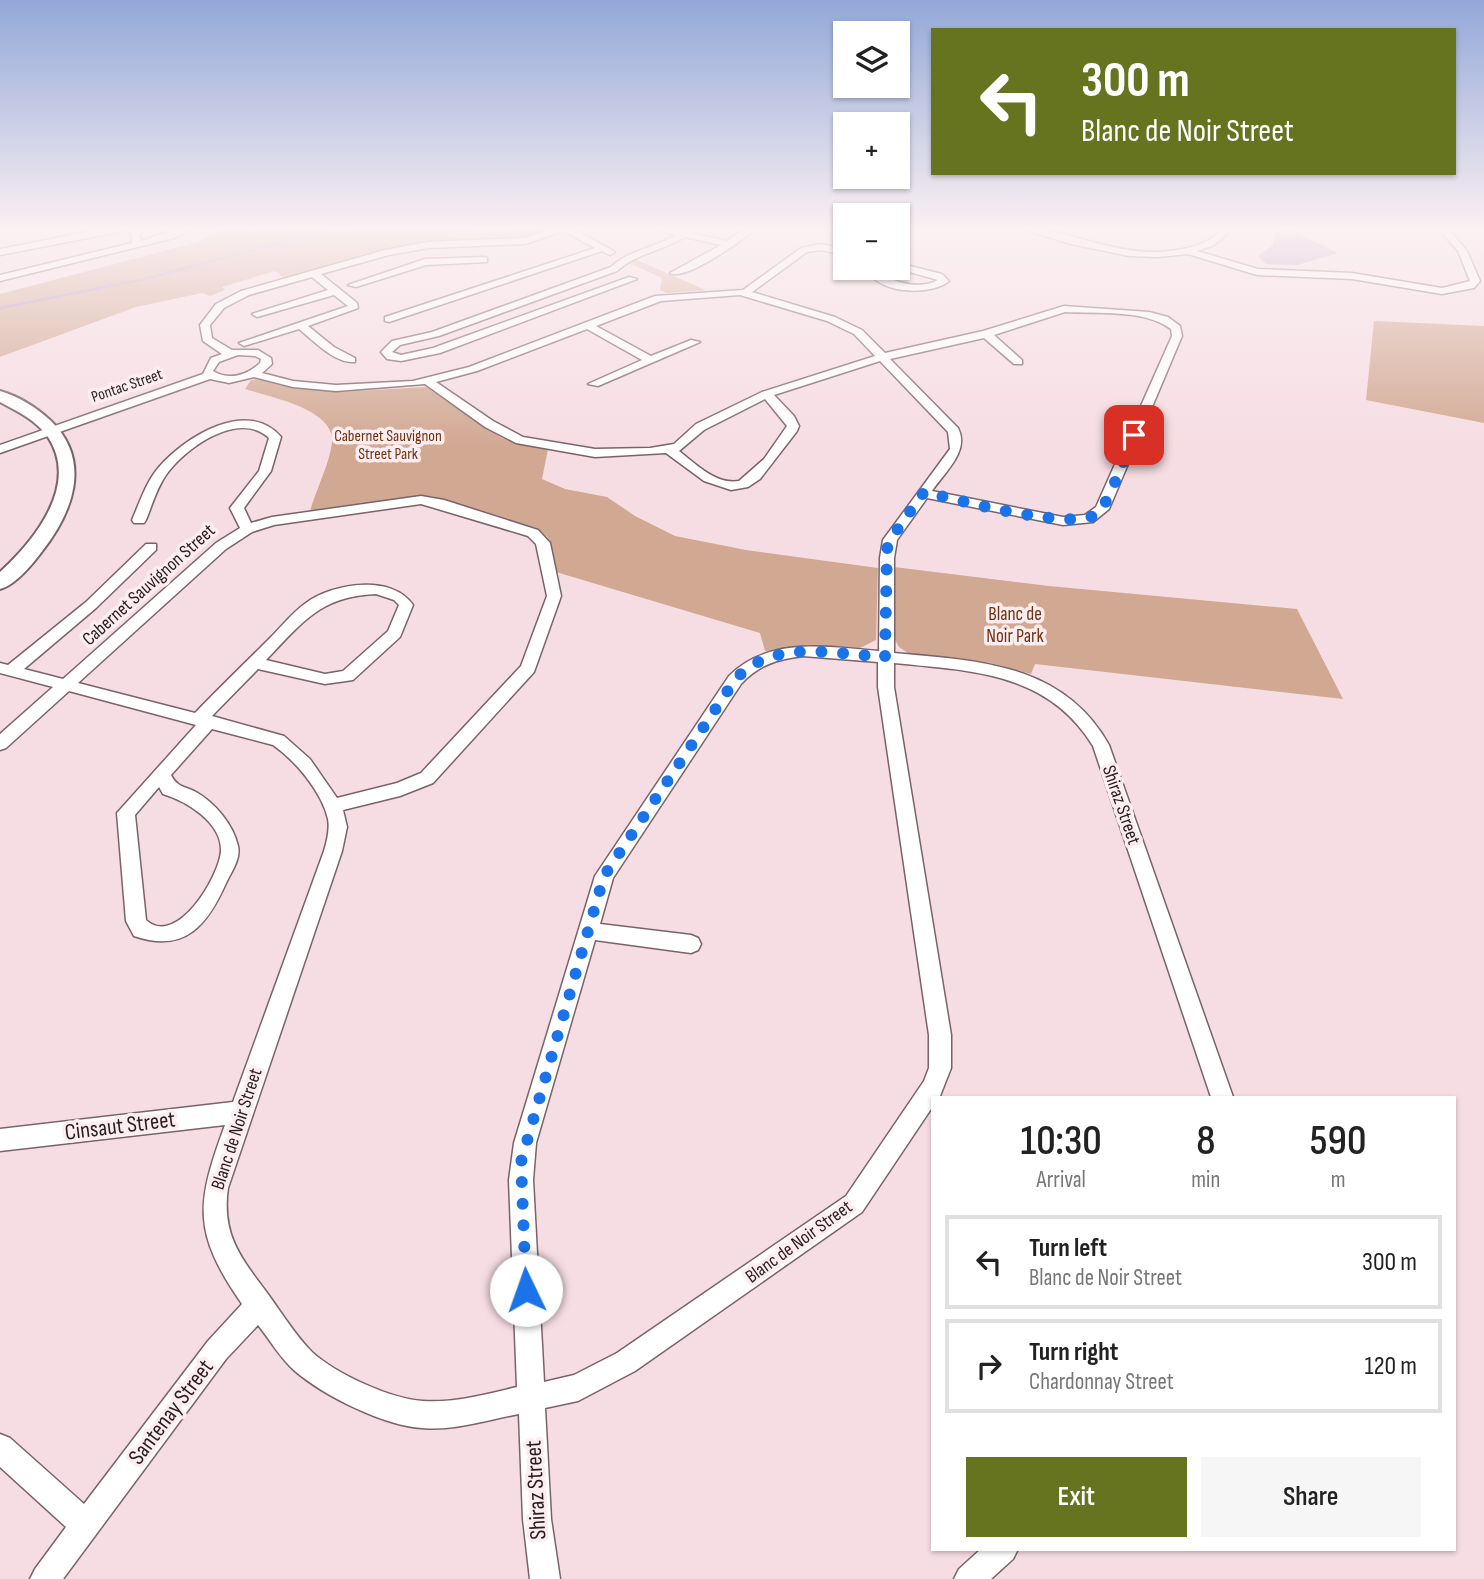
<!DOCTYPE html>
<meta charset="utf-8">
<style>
:root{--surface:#fff;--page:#f6f6f6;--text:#222;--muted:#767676;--line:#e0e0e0;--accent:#667420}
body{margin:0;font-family:"Sofia Sans Condensed",sans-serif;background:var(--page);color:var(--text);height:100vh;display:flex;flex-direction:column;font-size:26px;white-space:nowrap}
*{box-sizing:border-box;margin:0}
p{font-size:23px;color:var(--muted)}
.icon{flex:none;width:38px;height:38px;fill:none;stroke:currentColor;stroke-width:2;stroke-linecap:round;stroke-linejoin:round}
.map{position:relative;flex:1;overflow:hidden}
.side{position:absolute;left:931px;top:1096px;width:525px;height:455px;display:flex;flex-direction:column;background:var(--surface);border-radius:0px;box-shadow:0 2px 5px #0004}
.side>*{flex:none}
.banner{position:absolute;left:931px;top:28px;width:525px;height:147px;border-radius:0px;box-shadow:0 2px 5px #0004;background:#667420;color:#fff;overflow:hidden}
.fabs{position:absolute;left:833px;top:21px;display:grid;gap:14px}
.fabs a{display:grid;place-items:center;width:77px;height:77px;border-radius:0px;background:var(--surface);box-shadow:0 2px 5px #0004;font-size:35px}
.pin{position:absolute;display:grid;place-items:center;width:60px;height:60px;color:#fff;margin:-30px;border-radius:14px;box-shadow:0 4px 10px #0006}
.me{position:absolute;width:77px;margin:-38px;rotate:357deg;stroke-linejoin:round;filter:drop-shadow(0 0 5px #0008)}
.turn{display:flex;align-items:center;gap:24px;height:147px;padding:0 35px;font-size:32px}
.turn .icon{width:91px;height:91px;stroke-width:2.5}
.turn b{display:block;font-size:49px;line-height:60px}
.eta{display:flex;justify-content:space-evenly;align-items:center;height:119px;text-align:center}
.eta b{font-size:42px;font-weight:600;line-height:49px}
.action{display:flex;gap:14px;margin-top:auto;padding:14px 35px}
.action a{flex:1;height:80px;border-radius:0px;background:var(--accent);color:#fff;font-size:28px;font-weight:600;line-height:80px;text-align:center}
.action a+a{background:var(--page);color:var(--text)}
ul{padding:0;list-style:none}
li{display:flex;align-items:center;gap:21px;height:94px;margin:0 14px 10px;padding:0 21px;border:4px solid var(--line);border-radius:0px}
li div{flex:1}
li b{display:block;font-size:26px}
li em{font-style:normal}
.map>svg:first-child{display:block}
.green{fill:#d1a892}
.water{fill:#b296bf}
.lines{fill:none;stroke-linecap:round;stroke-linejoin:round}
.stream{stroke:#b296bf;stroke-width:2.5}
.canal{fill:#b296bf;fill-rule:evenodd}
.street-casing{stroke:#796369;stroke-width:3}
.secondary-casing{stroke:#796369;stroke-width:4}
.street{fill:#fff;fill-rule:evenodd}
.secondary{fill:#fff;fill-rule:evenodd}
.route{stroke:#1a73e8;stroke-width:12;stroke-dasharray:0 21.6}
.labels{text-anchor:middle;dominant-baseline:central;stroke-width:7;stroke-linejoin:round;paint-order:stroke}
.far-street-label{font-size:16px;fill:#271e20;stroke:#fdedf0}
.far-park-label{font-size:16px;fill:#6d330f;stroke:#fdedf0}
.street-label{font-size:19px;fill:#271e20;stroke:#fdedf0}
.park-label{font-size:19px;fill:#6d330f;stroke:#fdedf0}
.near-street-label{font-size:23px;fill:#271e20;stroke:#fdedf0}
</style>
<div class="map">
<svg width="1484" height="1579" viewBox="0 0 1484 1579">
<rect width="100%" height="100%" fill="#f6dde3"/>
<g class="green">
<path d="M226 227H561L526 239 398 247 284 278 275 271 222 287 225 290 210 296 202 293 136 307 0 357V294L195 243Z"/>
<path d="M637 260 703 289 706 290 667 293 660 290 662 278 629 263Z"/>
<path d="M1374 321 1484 326V423L1366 400Z"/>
<path d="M257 379 340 392 426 387 502 438 548 449 542 479 565 489 607 497 635 516 675 536 746 550 878 568 876 640 860 648 797 646 765 651 760 633 556 572 548 538 537 528 431 496 310 511C316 490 329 465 332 443 336 409 270 397 245 389L251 380Z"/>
<path d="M894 567 1049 586 1297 609 1343 699 1035 664 1031 674 991 663 908 653 899 647 894 638Z"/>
</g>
<path class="water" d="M1282 228 1290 230 1338 253 1297 265 1266 264 1258 256 1273 245 1276 231Z"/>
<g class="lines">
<path class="stream" d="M0 308 140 280 315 234 362 227"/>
<path class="canal" d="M460 227 521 229 496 236Z"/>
<g class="street-casing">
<g id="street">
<path d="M113 227 138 228 141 241 183 227H195L174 238 0 281V275L132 243 131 232 124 231 0 255V249Z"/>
<path d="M557 227H571L615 252 610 255 602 251 389 322 385 321V317L595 248 563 231 525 244 428 248 389 255 321 274 357 303 358 308 308 326 334 347 355 358V362C335 364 314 341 299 329L244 346 239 343 348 306 334 295 257 317 252 314 328 290 312 277 249 295 224 308 210 325 212 338 232 350H258L271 358 272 364 262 373 293 381 336 385 413 381 469 367 655 296 743 290 801 248 821 244 845 249V255L821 250 807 252 752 292 835 317 862 330 885 353 983 331 1064 306 1149 312 1168 317 1180 326 1182 336 1109 509 1093 522 1063 525 927 498 897 540 894 558V653C979 661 1063 663 1109 745L1233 1097H1211L1093 746C1048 672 972 671 894 663V687L951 1035V1068L940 1096 933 1097V1106L862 1212 635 1371 578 1401 545 1408 551 1519 560 1579H530L523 1519 519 1414C487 1420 455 1431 422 1428 385 1426 324 1396 295 1371 281 1359 270 1340 258 1325L226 1359 63 1579H30L35 1569 66 1527 0 1467V1434L10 1438 84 1504 208 1341 242 1304C192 1232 196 1204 225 1125L0 1151V1129L233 1102 324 851C327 841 330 829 328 819 322 792 295 760 273 745L212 729 171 775C177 787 184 786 196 792 215 803 233 824 238 846 241 858 232 871 227 881 208 924 186 954 134 936L126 921 117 813 196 725 69 691 6 748 0 750V734L53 687 0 673V663L8 665 86 602 146 544H156V550L96 608 24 669 63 679 216 543 240 528 230 508 259 471 269 438C239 410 186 447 166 475 157 488 152 505 146 520L144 523H134L132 520C140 502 146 482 159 467 186 436 248 398 281 437L271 471 244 508 251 523 272 517 421 496 444 500 538 530 550 543 561 596 534 672 433 783 400 796 343 810 347 827 342 851 228 1188C221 1237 243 1260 270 1297 283 1315 296 1336 312 1352 336 1374 391 1399 423 1401 455 1403 487 1394 517 1387L509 1180 514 1143 595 876 729 676C769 636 827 647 879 651L880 558 883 540 950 449 948 432 880 361 774 395 794 416 799 426 797 431 760 479 748 487 731 490 704 481 666 453 595 457 516 443 485 427 425 384 336 391 293 387 254 377 229 383 210 379 0 453V445L203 374 211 358 222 354 203 341 200 325 216 304 241 291 385 250 428 242 524 238ZM740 295 827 321 854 334 875 356 762 392 696 424 674 444 650 448 595 449 523 437 493 421 436 382 477 371 587 329 642 360 588 384 598 386 700 342 691 340 651 356 596 326 661 301ZM1065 312C1098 314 1144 309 1171 329L1172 336 1096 507 1085 515 1063 517 932 491C945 472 970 451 958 428L890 359 984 338 1014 364H1022V360L994 335ZM238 355 255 356 261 359 260 363C247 375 229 381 213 371L219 362ZM765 399 787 426 764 459 739 481C716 485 696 464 679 451L704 430ZM421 504 528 536 536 544 547 596 521 666 421 773 397 783 337 798 310 759 284 736 212 716 258 669 325 684 353 680 400 637 413 605C392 574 333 583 306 603 293 612 282 626 271 637 246 662 220 687 195 713L78 683 226 549 252 532 274 525ZM376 594 394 600 399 605 388 631 343 671 325 674 266 660C302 623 320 596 376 594ZM803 656 878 662V687L929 1035V1068L924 1081 846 1196 617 1353 574 1375 544 1382 533 1180 536 1143 595 940 691 953 698 950 701 944 698 938 691 935 600 924 613 878 741 684C758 665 778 659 803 656ZM159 787 163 794C186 801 222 822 221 851 219 877 177 948 146 920L135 815Z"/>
<path d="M659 227 682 231 688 227H699L691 233 727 241 747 227H758C745 239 684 282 670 273L721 245 685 237C662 251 635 254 617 271L439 336 400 345 392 352 401 355 433 348 629 277 637 279 440 353 401 361 387 359 381 352 392 341 432 332 611 267C629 250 654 248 676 235L659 231Z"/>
<path d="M1015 227C1062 227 1109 254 1159 252 1175 251 1193 248 1207 241 1218 235 1221 227 1235 227L1214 245 1197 251 1258 269 1352 273 1442 288 1470 281 1458 251 1437 227H1447L1467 251 1480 281 1474 288 1442 294 1352 279 1257 275 1188 254 1158 257 1129 256 1071 244Z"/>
<path d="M484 257 487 258V262L426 265 356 287 348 285 425 259Z"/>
<path d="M898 263 942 274 949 281C931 296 881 294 869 272L873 268H884L880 274C898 283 919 290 938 280L895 268H898Z"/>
<path d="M981 1549H1018L1013 1559 991 1579H954L959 1569Z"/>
</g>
</g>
<g class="secondary-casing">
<path id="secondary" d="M0 391C18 396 37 408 51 421 93 462 72 514 40 554 30 567 15 585 0 589V572C34 541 80 485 48 437 36 420 17 411 0 402Z"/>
</g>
<use href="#street" class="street"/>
<use href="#secondary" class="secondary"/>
</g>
<linearGradient id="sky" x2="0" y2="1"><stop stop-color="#92a8d8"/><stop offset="0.51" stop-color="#fbf0f2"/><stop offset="1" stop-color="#fbf0f2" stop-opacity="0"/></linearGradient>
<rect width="1484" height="448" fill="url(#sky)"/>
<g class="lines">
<path class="route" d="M526 1290 521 1162 604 876 735 680C771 638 836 654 885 657L887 549 890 540 924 492C956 499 1076 533 1098 513 1109 503 1127 451 1134 435"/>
</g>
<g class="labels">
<g class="far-street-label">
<text transform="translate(127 386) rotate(-19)">Pontac Street</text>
</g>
<g class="far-park-label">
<text x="388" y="436">Cabernet Sauvignon<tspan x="388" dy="18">Street Park</tspan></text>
</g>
<g class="street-label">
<text transform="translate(149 585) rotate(-42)">Cabernet Sauvignon Street</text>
<text transform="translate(1121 805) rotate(71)">Shiraz Street</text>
<text transform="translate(237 1129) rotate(-72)">Blanc de Noir Street</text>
<text transform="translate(799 1242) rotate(-36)">Blanc de Noir Street</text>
</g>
<g class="park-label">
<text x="1015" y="614">Blanc de<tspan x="1015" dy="22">Noir Park</tspan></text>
</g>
<g class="near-street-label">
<text transform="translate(120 1126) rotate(-7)">Cinsaut Street</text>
<text transform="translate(171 1412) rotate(-53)">Santenay Street</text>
<text transform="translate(536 1490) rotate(-93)">Shiraz Street</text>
</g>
</g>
</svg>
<div class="fabs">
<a><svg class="icon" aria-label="layers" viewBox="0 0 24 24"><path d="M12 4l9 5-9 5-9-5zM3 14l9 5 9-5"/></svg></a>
<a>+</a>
<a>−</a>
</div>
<div class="pin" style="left:1134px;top:435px;background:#d93025"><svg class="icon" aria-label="arrive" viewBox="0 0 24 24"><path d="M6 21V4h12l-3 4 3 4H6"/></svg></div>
<svg class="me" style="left:526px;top:1290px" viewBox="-20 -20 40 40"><circle r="19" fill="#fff"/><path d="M0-13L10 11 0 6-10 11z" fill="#1a73e8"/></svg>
<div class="banner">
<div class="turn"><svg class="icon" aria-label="left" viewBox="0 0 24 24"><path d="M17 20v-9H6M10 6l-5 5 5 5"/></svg><div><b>300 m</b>Blanc de Noir Street</div></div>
</div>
<section class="side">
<div class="eta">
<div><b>10:30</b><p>Arrival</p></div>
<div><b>8</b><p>min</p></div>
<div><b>590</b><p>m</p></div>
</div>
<ul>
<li><svg class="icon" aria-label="left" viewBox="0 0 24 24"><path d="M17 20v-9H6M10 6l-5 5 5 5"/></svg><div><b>Turn left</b><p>Blanc de Noir Street</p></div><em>300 m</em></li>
<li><svg class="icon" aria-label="right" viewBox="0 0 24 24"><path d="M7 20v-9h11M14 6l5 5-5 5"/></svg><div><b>Turn right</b><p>Chardonnay Street</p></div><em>120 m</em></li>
</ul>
<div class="action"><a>Exit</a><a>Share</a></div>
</section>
</div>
